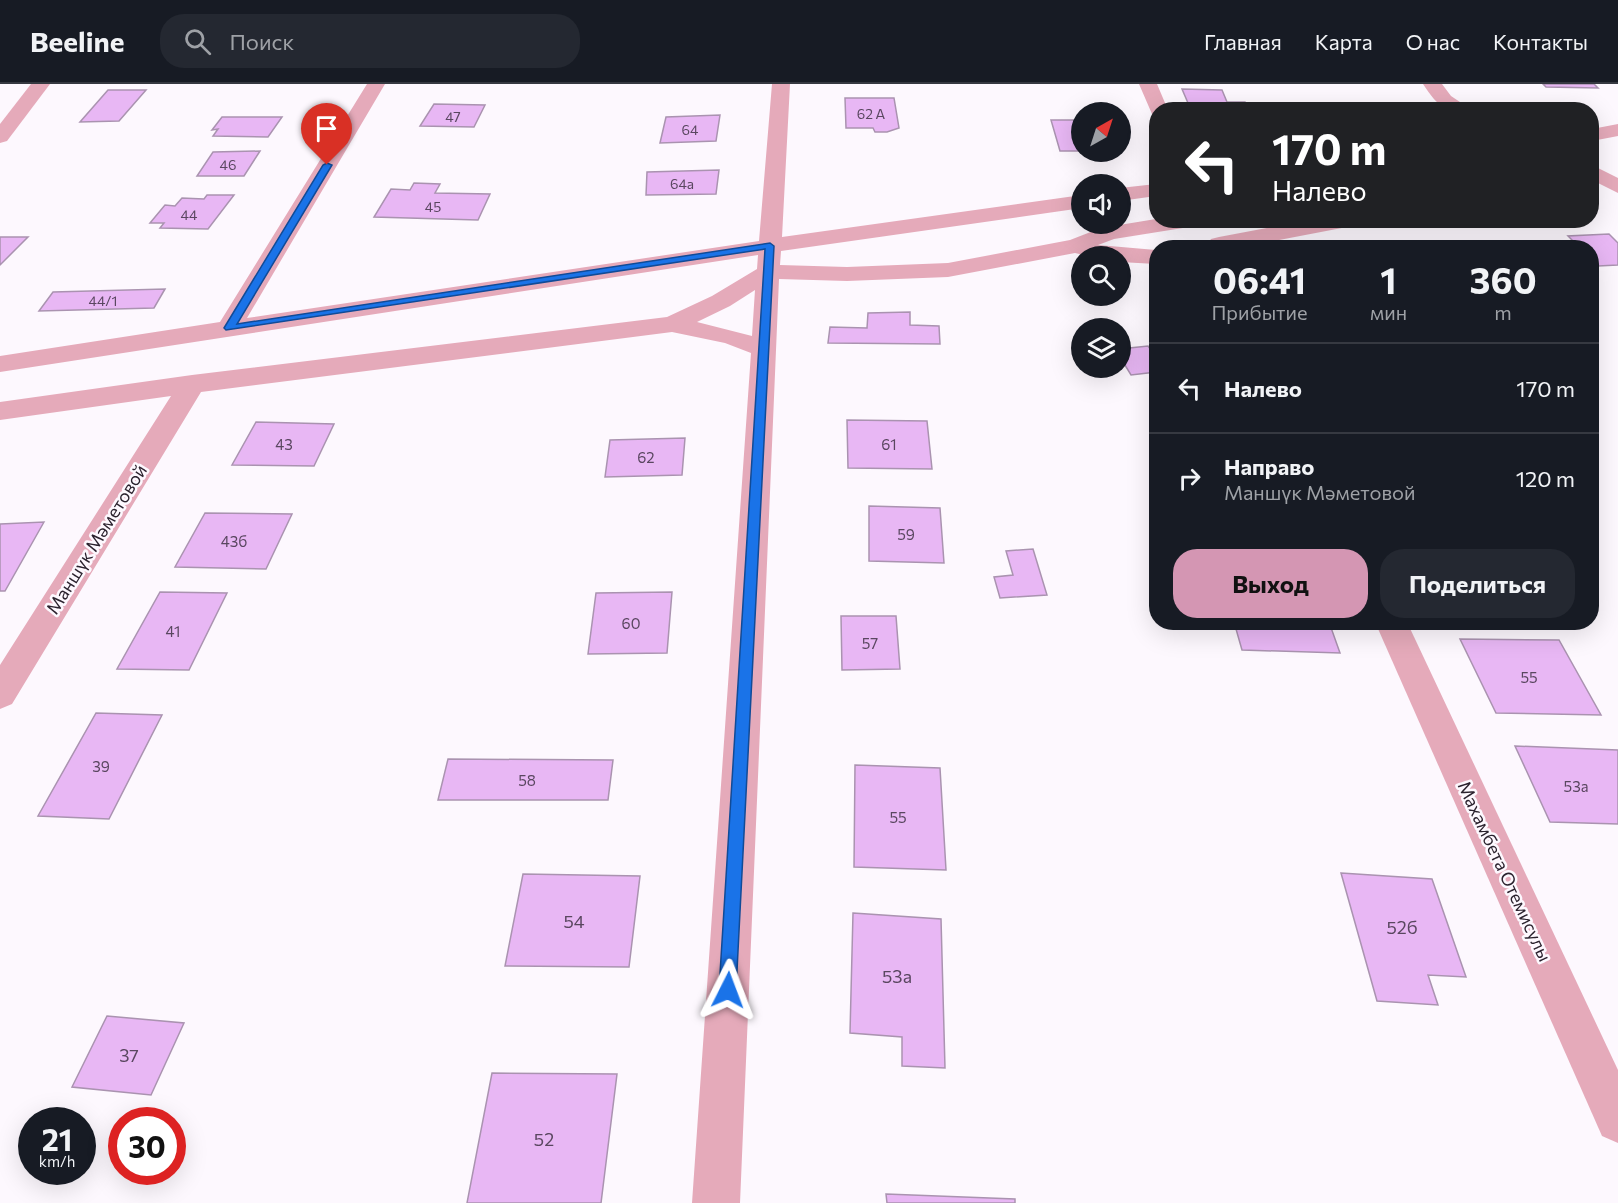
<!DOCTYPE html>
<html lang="ru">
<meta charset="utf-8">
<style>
:root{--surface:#171b24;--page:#242831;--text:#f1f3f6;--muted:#9ea1a6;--line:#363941;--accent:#d496b3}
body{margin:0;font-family:Commissioner,sans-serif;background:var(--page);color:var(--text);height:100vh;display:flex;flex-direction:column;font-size:22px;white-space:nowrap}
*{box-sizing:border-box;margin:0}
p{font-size:20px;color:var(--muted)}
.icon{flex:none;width:33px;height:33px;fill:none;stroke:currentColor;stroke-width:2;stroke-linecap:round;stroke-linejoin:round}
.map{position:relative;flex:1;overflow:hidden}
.panel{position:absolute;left:1149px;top:156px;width:450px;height:390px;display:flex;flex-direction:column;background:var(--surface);border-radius:24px;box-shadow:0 6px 24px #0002}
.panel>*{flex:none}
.banner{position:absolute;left:1149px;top:18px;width:450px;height:126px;border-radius:24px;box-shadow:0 6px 24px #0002;background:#202124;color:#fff;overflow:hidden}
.needle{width:39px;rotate:39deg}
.fabs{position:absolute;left:1071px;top:18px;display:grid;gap:12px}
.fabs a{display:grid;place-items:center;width:60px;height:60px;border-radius:50%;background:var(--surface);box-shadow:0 6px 24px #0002;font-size:30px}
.speed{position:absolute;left:18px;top:1023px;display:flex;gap:12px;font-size:30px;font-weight:700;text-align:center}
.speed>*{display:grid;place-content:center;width:78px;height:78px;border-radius:50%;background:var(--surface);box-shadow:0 6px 24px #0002;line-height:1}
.speed small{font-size:15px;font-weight:400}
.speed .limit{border:9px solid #d22;background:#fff;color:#111}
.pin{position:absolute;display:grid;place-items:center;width:51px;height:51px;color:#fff;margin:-62px -26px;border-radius:50% 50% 50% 0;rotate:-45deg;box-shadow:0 0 6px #0007}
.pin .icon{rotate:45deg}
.me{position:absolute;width:66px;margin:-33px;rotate:3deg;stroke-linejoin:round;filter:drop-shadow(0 0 4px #0008)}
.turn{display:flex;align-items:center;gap:21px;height:126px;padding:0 24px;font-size:27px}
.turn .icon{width:78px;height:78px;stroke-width:2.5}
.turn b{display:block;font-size:42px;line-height:51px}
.eta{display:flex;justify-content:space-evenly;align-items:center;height:102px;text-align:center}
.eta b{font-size:36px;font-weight:700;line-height:42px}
.button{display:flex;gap:12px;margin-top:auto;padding:12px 24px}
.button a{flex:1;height:69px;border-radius:24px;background:var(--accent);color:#111;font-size:24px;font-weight:700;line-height:69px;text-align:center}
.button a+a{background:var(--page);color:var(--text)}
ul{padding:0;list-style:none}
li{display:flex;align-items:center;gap:18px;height:90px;padding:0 24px;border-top:2px solid var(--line)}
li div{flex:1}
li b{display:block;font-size:22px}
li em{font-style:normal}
header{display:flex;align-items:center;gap:36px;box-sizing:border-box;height:84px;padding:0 30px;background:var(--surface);border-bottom:2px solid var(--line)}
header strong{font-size:28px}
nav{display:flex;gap:33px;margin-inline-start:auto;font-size:21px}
.search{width:420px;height:54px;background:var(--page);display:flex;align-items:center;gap:15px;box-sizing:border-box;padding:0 21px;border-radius:24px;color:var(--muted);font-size:22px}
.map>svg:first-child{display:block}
.building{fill:#e8b7f4;stroke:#aa93b0;stroke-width:1.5}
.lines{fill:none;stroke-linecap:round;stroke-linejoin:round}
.street{fill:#e5aaba;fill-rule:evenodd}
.route{fill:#1a73e8;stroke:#114b97;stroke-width:1.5}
.labels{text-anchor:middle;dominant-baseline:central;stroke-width:5;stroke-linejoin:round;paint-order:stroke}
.far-number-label{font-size:14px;fill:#5a4760}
.number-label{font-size:15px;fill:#5a4760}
.street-label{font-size:18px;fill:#2b222e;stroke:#fdf8fe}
.near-number-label{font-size:18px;fill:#5a4760}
</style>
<header>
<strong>Beeline</strong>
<div class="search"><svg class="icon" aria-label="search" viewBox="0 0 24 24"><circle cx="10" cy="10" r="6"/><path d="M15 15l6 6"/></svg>Поиск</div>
<nav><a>Главная</a><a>Карта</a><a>О нас</a><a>Контакты</a></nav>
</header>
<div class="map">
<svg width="1618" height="1119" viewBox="0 0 1618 1119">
<rect width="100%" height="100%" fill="#fdf8fe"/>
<g class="building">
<path d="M1543 0H1594L1598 4 1546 3Z"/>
<path d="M1182 5 1222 6 1227 18H1245L1248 26H1191Z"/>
<path d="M108 6H146L119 37 80 38Z"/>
<path d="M845 14H894L899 44 887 48H875L873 44H846Z"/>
<path d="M434 20 485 21 474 43 420 42Z"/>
<path d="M720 31 716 57 660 59 666 33Z"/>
<path d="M222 33H282L268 53 213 52 218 45 212 46Z"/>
<path d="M1051 36H1082V67H1060Z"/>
<path d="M260 67 244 92H197L213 68Z"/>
<path d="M719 86 716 110 646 111 647 88Z"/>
<path d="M414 99 440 100 435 109 490 110 478 136 374 133 391 105 410 106Z"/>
<path d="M207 111H234L208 145 160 144 164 139H150L165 121 175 122 182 114 204 115Z"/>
<path d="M1609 150 1618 159V181L1598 182 1592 175V164H1580L1568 152Z"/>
<path d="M0 153H28L0 181Z"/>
<path d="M165 205 154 224 39 227 53 208Z"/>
<path d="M910 228V241L939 242 940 260 828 259 830 243 867 244 868 229Z"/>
<path d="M1148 262 1154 270H1156V288L1131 291 1120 273V265Z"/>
<path d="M847 336 927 337 932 385 848 384Z"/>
<path d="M256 338 334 340 314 382 232 381Z"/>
<path d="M685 354 682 391 605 393 610 356Z"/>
<path d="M869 422 940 424 944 479 869 477Z"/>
<path d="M205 429 292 430 266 485 175 483Z"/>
<path d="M44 438 5 507H0V440Z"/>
<path d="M1033 465 1047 511 1000 514 994 493 1013 491 1006 467Z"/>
<path d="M160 508 227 509 189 586 117 585Z"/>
<path d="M672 508 667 569 588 570 596 509Z"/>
<path d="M841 532H896L900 585 842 586Z"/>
<path d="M1234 538H1329L1340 569 1242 566Z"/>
<path d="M1460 555 1559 556 1601 631 1496 629Z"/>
<path d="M96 629 162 631 109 735 38 732Z"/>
<path d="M1515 662 1618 666V740L1550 738Z"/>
<path d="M448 675 613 676 608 716H438Z"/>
<path d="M855 681 940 684 946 786 854 783Z"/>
<path d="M1341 789 1432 795 1466 893 1428 891 1438 921 1377 917Z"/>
<path d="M523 790 640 792 629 883 505 882Z"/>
<path d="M853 829 941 835 945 984 902 982V953L850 949Z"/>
<path d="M107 932 184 939 151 1011 72 1003Z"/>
<path d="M492 989 617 990 601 1119H467Z"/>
<path d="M886 1110 1015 1115V1119H887Z"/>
</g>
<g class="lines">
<g class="street">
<path d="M31 0H50L7 57 0 59V40Z"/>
<path d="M367 0H385L247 234 759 157 772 0H790L782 153 1082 111V124L781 167 780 181 847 183 948 179 1070 156 1101 144 1156 135V136H1200L1197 141 1189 143 1114 155 1098 161 1156 166V180L1120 178V172H1088L1075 169 948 193 847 197 779 195 740 1119H692L751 269 725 259 672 248 201 308 12 620 0 625V581L171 312 0 336V318L192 291 667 233 712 212 757 185 758 171 0 288V272L220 238ZM755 206 752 252 697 238 730 222Z"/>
<path d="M1139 0H1157L1168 26H1156V31L1152 30Z"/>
<path d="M1423 0H1442L1451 12 1472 26C1443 26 1439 24 1423 0Z"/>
<path d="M1618 40V52L1592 57V45Z"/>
<path d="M1592 81 1618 94V109L1592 96Z"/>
<path d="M1156 100V112L1120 117V104Z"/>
<path d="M1309 136H1358L1355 141 1347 143 1237 164H1210L1208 160 1211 155 1219 153Z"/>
<path d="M1375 538H1407L1618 986V1059L1602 1052Z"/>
</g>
</g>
<path class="route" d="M327 79 332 81 237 240 770 159 774 162 736 906 734 912 728 914 722 912 719 906 765 165 226 246 224 244 323 81Z"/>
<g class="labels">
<g class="far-number-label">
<text x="871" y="29">62 А</text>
<text x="453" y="32">47</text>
<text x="690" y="45">64</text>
<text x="228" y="80">46</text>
<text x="682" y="99">64а</text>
<text x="433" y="122">45</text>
<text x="189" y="130">44</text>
<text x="103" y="216">44/1</text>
</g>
<g class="number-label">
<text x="284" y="360">43</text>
<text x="889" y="360">61</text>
<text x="646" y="373">62</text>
<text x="906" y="450">59</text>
<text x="234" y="457">43б</text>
<text x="631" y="539">60</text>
<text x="173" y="547">41</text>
<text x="870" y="559">57</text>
<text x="1529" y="593">55</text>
<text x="101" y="682">39</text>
<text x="527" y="696">58</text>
<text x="1576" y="702">53а</text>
<text x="898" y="733">55</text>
</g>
<g class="street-label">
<text transform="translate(96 455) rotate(-58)">Маншүк Мәметовой</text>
<text transform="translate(1505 787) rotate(65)">Махамбета Отемисулы</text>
</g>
<g class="near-number-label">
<text x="574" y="837">54</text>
<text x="1402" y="843">52б</text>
<text x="897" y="892">53а</text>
<text x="129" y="971">37</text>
<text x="544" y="1055">52</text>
</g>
</g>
</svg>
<div class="fabs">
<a><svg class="needle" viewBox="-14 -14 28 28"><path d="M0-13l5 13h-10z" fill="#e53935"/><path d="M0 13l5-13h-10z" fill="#9ea1a6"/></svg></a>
<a><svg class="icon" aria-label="sound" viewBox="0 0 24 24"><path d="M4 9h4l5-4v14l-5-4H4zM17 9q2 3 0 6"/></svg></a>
<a><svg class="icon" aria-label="search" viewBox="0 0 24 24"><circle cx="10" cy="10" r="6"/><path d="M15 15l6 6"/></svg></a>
<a><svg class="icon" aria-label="layers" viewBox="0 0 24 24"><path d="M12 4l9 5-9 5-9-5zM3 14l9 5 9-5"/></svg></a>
</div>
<div class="speed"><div>21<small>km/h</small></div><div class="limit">30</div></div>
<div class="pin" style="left:327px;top:81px;background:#d93025"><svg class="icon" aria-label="arrive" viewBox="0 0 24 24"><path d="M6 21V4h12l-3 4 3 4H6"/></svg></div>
<svg class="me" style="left:728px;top:906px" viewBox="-20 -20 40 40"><path d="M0-17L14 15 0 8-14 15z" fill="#1a73e8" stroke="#fff" stroke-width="4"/></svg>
<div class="banner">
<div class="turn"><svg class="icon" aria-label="left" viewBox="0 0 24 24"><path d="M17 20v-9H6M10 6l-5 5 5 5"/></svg><div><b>170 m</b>Налево</div></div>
</div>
<section class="panel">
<div class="eta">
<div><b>06:41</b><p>Прибытие</p></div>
<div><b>1</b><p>мин</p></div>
<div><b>360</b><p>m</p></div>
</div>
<ul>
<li><svg class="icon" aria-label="left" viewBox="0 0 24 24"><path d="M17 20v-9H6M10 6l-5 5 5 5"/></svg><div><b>Налево</b></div><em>170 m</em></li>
<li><svg class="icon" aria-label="right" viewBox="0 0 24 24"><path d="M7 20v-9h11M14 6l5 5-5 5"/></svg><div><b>Направо</b><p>Маншүк Мәметовой</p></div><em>120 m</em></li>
</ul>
<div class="button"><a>Выход</a><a>Поделиться</a></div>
</section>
</div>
